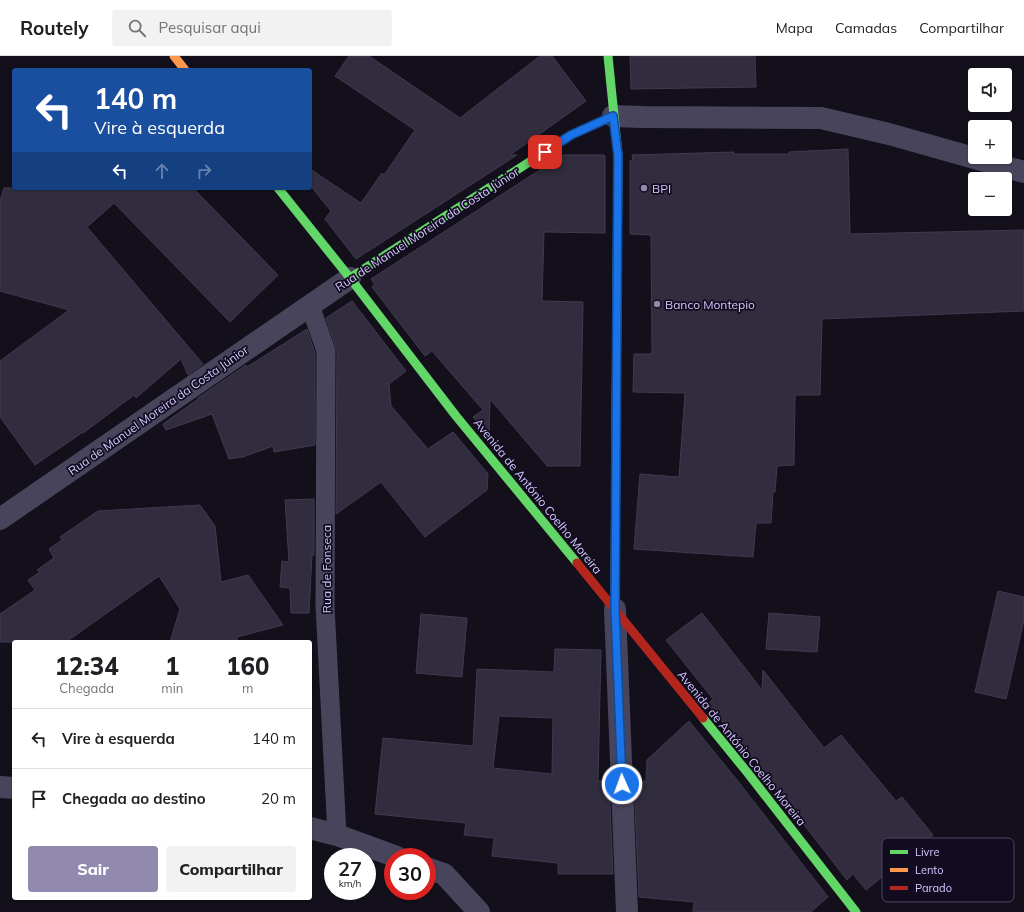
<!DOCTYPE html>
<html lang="pt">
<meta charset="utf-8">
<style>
:root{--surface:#fff;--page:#f2f2f2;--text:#202124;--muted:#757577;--line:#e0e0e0;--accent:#9289af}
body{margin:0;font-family:Mulish,sans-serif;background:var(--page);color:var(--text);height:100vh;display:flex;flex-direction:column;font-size:15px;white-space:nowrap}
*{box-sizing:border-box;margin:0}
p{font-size:13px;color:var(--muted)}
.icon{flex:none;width:22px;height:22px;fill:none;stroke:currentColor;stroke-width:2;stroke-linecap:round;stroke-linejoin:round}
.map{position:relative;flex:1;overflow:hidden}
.panel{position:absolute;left:12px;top:584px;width:300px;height:260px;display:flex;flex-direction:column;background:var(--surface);border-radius:4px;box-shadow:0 1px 3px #0004}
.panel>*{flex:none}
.banner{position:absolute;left:12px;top:12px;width:300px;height:122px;border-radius:4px;box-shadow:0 1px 3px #0004;background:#1a4fa0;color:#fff;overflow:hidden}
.tools{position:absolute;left:968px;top:12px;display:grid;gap:8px}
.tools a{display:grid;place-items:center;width:44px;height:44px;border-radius:4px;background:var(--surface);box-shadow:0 1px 3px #0004;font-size:20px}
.speed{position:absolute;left:324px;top:792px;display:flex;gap:8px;font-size:20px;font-weight:700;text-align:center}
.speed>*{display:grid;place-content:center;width:52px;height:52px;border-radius:50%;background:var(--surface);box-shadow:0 1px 3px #0004;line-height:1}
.speed small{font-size:10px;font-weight:400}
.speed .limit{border:6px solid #d22;background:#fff;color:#111}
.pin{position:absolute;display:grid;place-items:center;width:34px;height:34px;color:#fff;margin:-17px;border-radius:8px;box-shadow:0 2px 6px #0006}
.me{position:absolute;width:44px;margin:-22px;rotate:358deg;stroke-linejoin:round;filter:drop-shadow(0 0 3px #0008)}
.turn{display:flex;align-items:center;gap:14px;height:84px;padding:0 16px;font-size:18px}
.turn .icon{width:52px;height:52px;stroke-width:2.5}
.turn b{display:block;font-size:28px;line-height:34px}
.lanes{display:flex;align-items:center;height:38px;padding:0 16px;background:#0003;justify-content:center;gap:20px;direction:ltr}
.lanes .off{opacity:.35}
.eta{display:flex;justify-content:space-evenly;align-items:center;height:68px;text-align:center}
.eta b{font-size:24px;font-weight:800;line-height:28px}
.button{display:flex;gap:8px;margin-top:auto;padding:8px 16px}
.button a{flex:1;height:46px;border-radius:4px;background:var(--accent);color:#fff;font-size:16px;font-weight:800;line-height:46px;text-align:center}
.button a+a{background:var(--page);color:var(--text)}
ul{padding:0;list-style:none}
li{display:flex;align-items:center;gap:12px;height:60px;padding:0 16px;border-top:1px solid var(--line)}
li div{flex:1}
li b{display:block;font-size:15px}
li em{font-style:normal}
header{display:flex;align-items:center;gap:24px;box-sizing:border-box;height:56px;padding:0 20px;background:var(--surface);border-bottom:1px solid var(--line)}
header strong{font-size:19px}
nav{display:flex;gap:22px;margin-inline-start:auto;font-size:14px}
.search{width:280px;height:36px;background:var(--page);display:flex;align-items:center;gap:10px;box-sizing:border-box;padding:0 14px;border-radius:4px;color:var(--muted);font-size:15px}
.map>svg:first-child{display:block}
.building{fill:#312d3e;stroke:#403a50;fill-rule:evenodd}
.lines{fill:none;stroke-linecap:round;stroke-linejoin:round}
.lane{stroke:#48445c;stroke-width:19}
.street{stroke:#48445c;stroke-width:22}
.fast{stroke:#63d668;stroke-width:9}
.slow{stroke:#ff974d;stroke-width:9}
.jam{stroke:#b3261e;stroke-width:9}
.route-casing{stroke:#114b97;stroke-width:10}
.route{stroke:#1a73e8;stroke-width:7}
.poi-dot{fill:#9289af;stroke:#110c1f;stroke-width:1.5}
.labels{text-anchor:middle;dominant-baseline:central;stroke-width:3.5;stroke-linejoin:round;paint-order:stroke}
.poi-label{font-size:12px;fill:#d6caff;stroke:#110c1f;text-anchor:start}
.street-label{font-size:12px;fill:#d6caff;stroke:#110c1f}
.key{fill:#110c1f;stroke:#4c4562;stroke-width:1}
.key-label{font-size:11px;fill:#d6caff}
</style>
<header>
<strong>Routely</strong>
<div class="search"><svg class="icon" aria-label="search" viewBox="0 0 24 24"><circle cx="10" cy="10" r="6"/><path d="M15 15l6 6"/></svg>Pesquisar aqui</div>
<nav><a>Mapa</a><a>Camadas</a><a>Compartilhar</a></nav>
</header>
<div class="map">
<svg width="1024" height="856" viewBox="0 0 1024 856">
<rect width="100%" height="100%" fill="#13101b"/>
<g class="building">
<path d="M349 0H369L460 62 540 0H552L586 45 510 99H517L356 203 325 163 331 155 310 129V113L361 147 382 117 384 119 415 74 335 20Z"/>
<path d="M630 0H755L756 31 631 33Z"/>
<path d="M848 93 850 178 1024 174V255L822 263 820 339H795L794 409 777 410 775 436H773L771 467H756L753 501 634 493 640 418 679 421 685 337 633 336 634 298H652L651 179 630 178V104L633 106 632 99 734 96V98H789V96Z"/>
<path d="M563 99H604V101L605 100V177L544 176 542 245 583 246 580 410H547L490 343 489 380 473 361 483 354 432 295 425 300 372 231 375 229 371 223Z"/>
<path d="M4 132H193L278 219 230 266 114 147 87 171 203 308 188 319 181 303 136 342 134 339 83 377V376L35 409 0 361V305L69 254 0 235V145Z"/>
<path d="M352 245 406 315 389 328 391 350 428 393 453 376 488 418 487 434 425 481 381 426 336 458 337 295 326 262Z"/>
<path d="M307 273 315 297V389L274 396 273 390 243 401 229 403 212 358 166 374 163 368 198 343V342L246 309 247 311Z"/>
<path d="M314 443V499H312L309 557H291L290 532 280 531 282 505 289 506 285 444Z"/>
<path d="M200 449 215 470 221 526 248 519 283 569 237 581V586H170L180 553 159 520 66 586H0V558L35 534 28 524 40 516 37 514 54 502 49 493 62 484 60 481 98 455Z"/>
<path d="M998 535 1024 541V564L1006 643 975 636Z"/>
<path d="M702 557 762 634 763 614 824 692 841 679 896 745 902 741 933 779 866 834 853 818 847 824 757 708 708 648 713 643 666 584Z"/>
<path d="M769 557 820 561 817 596 766 593Z"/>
<path d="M421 558 467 562 462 621 416 617Z"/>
<path d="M555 593 601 594 598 725H609L613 818H558V807L492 800 494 782 464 779 466 767 375 758 383 682 473 690 477 613 554 616ZM499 660 553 662 552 718 493 712Z"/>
<path d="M689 665 737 724 828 841 811 856H693L694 846 639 841 634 725H646L647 704Z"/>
</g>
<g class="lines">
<path class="lane" d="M310 249 326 295 325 550 337 779"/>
<g class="street">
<path d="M613 60 642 61 821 62 889 78 1024 116"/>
<path d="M0 463 350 222"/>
<path d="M615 553 627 856"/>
<path d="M0 731 14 732"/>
<path d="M310 772 337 779 397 801"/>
<path d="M427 812 444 818 479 856"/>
</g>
<g class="fast">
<path d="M608 0 618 99 616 368"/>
<path d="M278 132 350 222 456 360 577 507"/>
<path d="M350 222 571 79 613 60"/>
<path d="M703 662 747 716 856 856"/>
</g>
<g class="slow">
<path d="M174 0 185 14"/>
<path d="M615 553 616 368"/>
</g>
<path class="jam" d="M577 507 703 662"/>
</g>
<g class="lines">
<g class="route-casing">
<path id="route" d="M545 96 571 79 613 60 618 99 615 553 622 728"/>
</g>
<use href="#route" class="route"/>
</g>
<g class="poi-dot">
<circle cx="644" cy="132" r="4"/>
<circle cx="657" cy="248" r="4"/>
</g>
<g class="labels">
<g class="poi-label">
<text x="652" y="132">BPI</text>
<text x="665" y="248">Banco Montepio</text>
</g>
<g class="street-label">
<text transform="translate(427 173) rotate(-33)">Rua de Manuel Moreira da Costa Júnior</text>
<text transform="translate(158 354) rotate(-35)">Rua de Manuel Moreira da Costa Júnior</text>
<text transform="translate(538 440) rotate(51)">Avenida de António Coelho Moreira</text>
<text transform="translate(326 513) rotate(-90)">Rua de Fonseca</text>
<text transform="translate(742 692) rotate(51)">Avenida de António Coelho Moreira</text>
</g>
</g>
<rect x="882" y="782" width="132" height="64" rx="6" class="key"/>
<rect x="890" y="794" width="18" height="4" fill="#63d668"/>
<rect x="890" y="812" width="18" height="4" fill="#ff974d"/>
<rect x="890" y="830" width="18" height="4" fill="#b3261e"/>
<g class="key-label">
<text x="915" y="800">Livre</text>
<text x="915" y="818">Lento</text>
<text x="915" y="836">Parado</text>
</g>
</svg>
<div class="tools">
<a><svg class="icon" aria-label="sound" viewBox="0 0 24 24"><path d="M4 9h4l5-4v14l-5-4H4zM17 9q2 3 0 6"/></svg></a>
<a>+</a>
<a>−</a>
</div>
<div class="speed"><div>27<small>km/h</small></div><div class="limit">30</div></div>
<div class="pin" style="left:545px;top:96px;background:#d93025"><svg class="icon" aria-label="arrive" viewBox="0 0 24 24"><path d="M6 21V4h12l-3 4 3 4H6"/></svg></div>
<svg class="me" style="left:622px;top:728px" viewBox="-20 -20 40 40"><circle r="17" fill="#1a73e8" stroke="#fff" stroke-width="3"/><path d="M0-11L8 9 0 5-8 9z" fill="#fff"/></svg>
<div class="banner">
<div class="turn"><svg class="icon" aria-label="left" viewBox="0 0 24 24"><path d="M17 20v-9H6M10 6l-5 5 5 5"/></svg><div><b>140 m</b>Vire à esquerda</div></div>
<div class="lanes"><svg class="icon" aria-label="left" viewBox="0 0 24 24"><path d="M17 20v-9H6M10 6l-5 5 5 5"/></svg><svg class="icon off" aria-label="ahead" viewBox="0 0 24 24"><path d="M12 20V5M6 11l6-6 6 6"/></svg><svg class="icon off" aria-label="right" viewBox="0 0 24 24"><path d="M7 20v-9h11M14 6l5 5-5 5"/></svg></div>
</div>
<section class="panel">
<div class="eta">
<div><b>12:34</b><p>Chegada</p></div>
<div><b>1</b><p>min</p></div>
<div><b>160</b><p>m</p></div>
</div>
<ul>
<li><svg class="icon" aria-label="left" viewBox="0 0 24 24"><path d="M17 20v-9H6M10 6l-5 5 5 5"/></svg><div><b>Vire à esquerda</b></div><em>140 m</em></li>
<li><svg class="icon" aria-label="arrive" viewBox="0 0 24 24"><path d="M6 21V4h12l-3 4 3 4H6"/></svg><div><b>Chegada ao destino</b></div><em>20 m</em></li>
</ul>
<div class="button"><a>Sair</a><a>Compartilhar</a></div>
</section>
</div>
